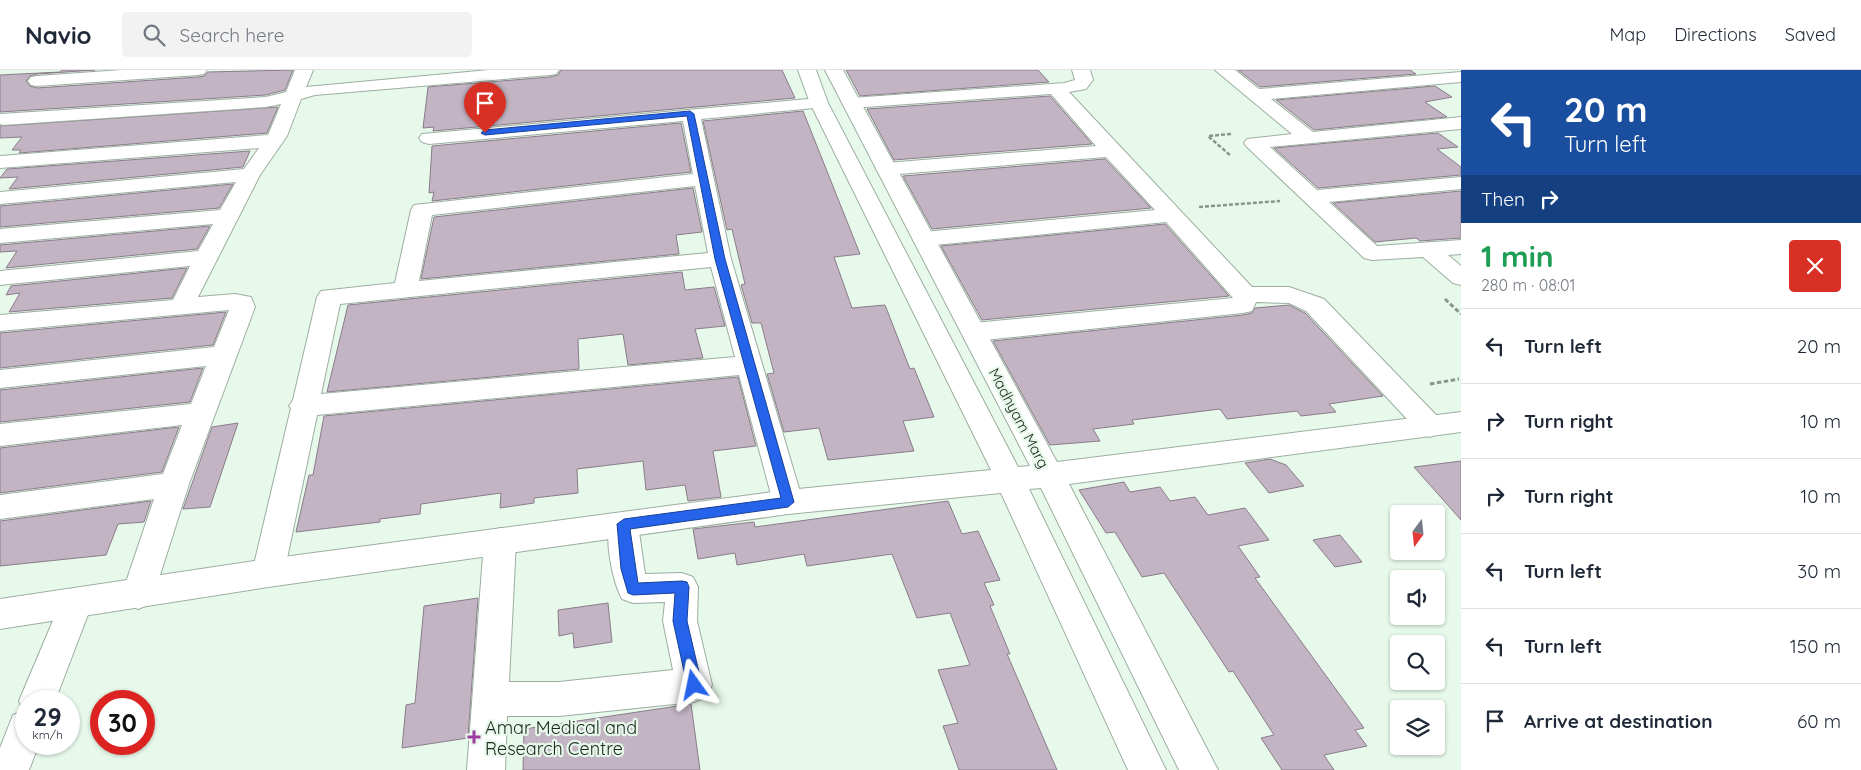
<!DOCTYPE html>
<meta charset="utf-8">
<style>
:root{--surface:#fff;--page:#f2f2f3;--text:#1f2937;--muted:#747a83;--line:#e0e1e3}
body{margin:0;font-family:Quicksand,sans-serif;background:var(--page);color:var(--text);height:100vh;display:flex;flex-direction:column;font-size:19px;white-space:nowrap}
*{box-sizing:border-box;margin:0}
p{font-size:16px;color:var(--muted)}
.icon{flex:none;width:28px;height:28px;fill:none;stroke:currentColor;stroke-width:2;stroke-linecap:round;stroke-linejoin:round}
.map{position:relative;flex:1;overflow:hidden}
.panel{display:flex;flex-direction:column;background:var(--surface);width:400px}
.panel>*{flex:none}
.banner{background:#1a4fa0;color:#fff;overflow:hidden}
.needle{width:32px;rotate:195deg}
.tools{position:absolute;left:1390px;top:435px;display:grid;gap:10px}
.tools a{display:grid;place-items:center;width:55px;height:55px;border-radius:5px;background:var(--surface);box-shadow:0 1px 4px #0004;font-size:25px}
.speed{position:absolute;left:15px;top:620px;display:flex;gap:10px;font-size:25px;font-weight:700;text-align:center}
.speed>*{display:grid;place-content:center;width:65px;height:65px;border-radius:50%;background:var(--surface);box-shadow:0 1px 4px #0004;line-height:1}
.speed small{font-size:12px;font-weight:400}
.speed .limit{border:8px solid #d22;background:#fff;color:#111}
.pin{position:absolute;display:grid;place-items:center;width:42px;height:42px;color:#fff;margin:-51px -21px;border-radius:50% 50% 50% 0;rotate:-45deg;box-shadow:0 0 5px #0007}
.pin .icon{rotate:45deg}
.me{position:absolute;width:55px;margin:-28px;rotate:348deg;stroke-linejoin:round;filter:drop-shadow(0 0 4px #0008)}
.turn{display:flex;align-items:center;gap:18px;height:105px;padding:0 20px;font-size:22px}
.turn .icon{width:65px;height:65px;stroke-width:2.5}
.turn b{display:block;font-size:35px;line-height:42px}
.then{display:flex;align-items:center;height:48px;padding:0 20px;background:#0003;gap:10px;font-size:19px}
.round{display:grid;place-items:center;flex:none;width:52px;height:52px;border-radius:5px;background:var(--page)}
.summary{display:flex;align-items:center;justify-content:space-between;height:85px;padding:0 20px}
h1{font-size:30px;font-weight:800;line-height:38px;color:#1e9e55}
ul{padding:0;list-style:none}
li{display:flex;align-items:center;gap:15px;height:75px;padding:0 20px;border-top:1px solid var(--line)}
li div{flex:1}
li b{display:block;font-size:19px}
li em{font-style:normal}
header{display:flex;align-items:center;gap:30px;box-sizing:border-box;height:70px;padding:0 25px;background:var(--surface);border-bottom:1px solid var(--line)}
header strong{font-size:24px}
nav{display:flex;gap:28px;margin-inline-start:auto;font-size:18px}
.search{width:350px;height:45px;background:var(--page);display:flex;align-items:center;gap:12px;box-sizing:border-box;padding:0 18px;border-radius:5px;color:var(--muted);font-size:19px}
main{display:flex;flex:1;min-height:0}
.map>svg:first-child{display:block}
.building{fill:#c3b4c3;stroke:#8a7c8a}
.lines{fill:none;stroke-linecap:round;stroke-linejoin:round}
.minor-casing{stroke:#9daea0;stroke-width:2}
.tertiary-casing{stroke:#9daea0;stroke-width:2}
.path-far1{stroke:#89968c;stroke-width:2.5;stroke-dasharray:4 2;stroke-linecap:butt}
.path{stroke:#89968c;stroke-width:3;stroke-dasharray:4.5 2.5;stroke-linecap:butt}
.minor{fill:#fff;fill-rule:evenodd}
.tertiary{fill:#fff;fill-rule:evenodd}
.route{fill:#2563eb;stroke:#184099}
.poi-dot{fill:#a03da4;stroke:#e7f9ea;stroke-width:2}
.labels{text-anchor:middle;dominant-baseline:central;stroke-width:4.5;stroke-linejoin:round;paint-order:stroke}
.street-label{font-size:15px;fill:#1f2621;stroke:#e7f9ea}
.near-poi-label{font-size:18px;fill:#1f2621;stroke:#e7f9ea;text-anchor:start}
</style>
<header>
<strong>Navio</strong>
<div class="search"><svg class="icon" aria-label="search" viewBox="0 0 24 24"><circle cx="10" cy="10" r="6"/><path d="M15 15l6 6"/></svg>Search here</div>
<nav><a>Map</a><a>Directions</a><a>Saved</a></nav>
</header>
<main>
<div class="map">
<svg width="1461" height="700" viewBox="0 0 1461 700">
<rect width="100%" height="100%" fill="#e7f9ea"/>
<g class="building">
<path d="M62 0H95L37 4 30 6 26 11 30 16 37 18 198 7 204 6 208 2 293 0 285 20 266 25 0 42V5L60 2Z"/>
<path d="M561 0H782L795 28 433 61 434 57 423 58 428 17 550 7 558 5Z"/>
<path d="M846 0H1038L1049 12 860 26Z"/>
<path d="M1238 0H1410L1416 4 1260 17Z"/>
<path d="M1435 16 1452 27 1425 32 1447 47 1314 60 1276 30Z"/>
<path d="M1050 26 1092 74 894 90 867 39Z"/>
<path d="M278 37 267 63 19 83 21 80H12L22 67 0 68V56Z"/>
<path d="M803 41 860 184 834 187 852 238 885 235 910 299 914 298 934 347 903 351 914 381 828 390 819 358 784 362 767 304 774 303 761 253H752L741 215 745 214 732 159 727 160 703 51Z"/>
<path d="M681 53 691 102 432 131 434 122 429 123 432 76Z"/>
<path d="M1438 63 1458 77 1437 79 1461 97V105L1318 118 1274 78Z"/>
<path d="M250 81 243 97 9 119 18 107 0 108 7 99Z"/>
<path d="M1105 89 1151 138 932 159 903 106Z"/>
<path d="M233 114 219 138 0 157V136Z"/>
<path d="M693 118 702 162 676 165 679 184 421 209 434 147Z"/>
<path d="M1461 121V168L1420 171 1416 168 1375 172 1333 133Z"/>
<path d="M1165 154 1229 226 982 250 941 176Z"/>
<path d="M210 156 197 179 6 198 17 181 0 182V175Z"/>
<path d="M187 198 172 228 9 242 20 223 6 225 11 216Z"/>
<path d="M682 202 685 220 714 217 725 256 695 259 703 288 628 295 623 264 578 269 579 299 327 322 348 235Z"/>
<path d="M1289 235 1305 243 1383 326 1329 334 1336 342 1301 346 1297 341 1227 349 1220 339 1132 350 1134 354 1093 359 1100 371 1050 375 993 271 1243 245 1252 243 1255 238Z"/>
<path d="M226 242 213 275 0 298V263Z"/>
<path d="M203 298 190 332 0 352V320Z"/>
<path d="M738 307 756 376 713 381 721 427 688 431 685 415 646 420 643 391 577 399 578 423 534 428V433L500 438 501 423 421 434 420 444 380 449V452L296 462 309 405H313L324 346Z"/>
<path d="M238 353 210 437 183 439 212 357Z"/>
<path d="M179 357 162 402 0 423V378Z"/>
<path d="M1270 389 1286 395 1304 416 1269 423 1245 393Z"/>
<path d="M1461 391V450L1414 397Z"/>
<path d="M1124 412 1130 422 1160 417 1170 431 1195 427 1208 445 1245 438 1269 470 1238 476 1260 507 1255 508 1364 658 1355 660 1367 676 1324 685 1334 700H1282L1261 668 1274 665 1233 601 1229 602 1164 503 1142 507 1115 462 1106 463 1079 420Z"/>
<path d="M151 431 144 452 118 454 106 485 0 496V451Z"/>
<path d="M948 431 962 464 978 461 1000 510 984 513 994 535 990 536 1010 584H1007L1057 700H959L943 656 958 653 938 600 970 595 950 543 917 548 892 484 807 496 804 484 737 495 735 483 698 489 693 459 754 452 755 457Z"/>
<path d="M1340 465 1362 492 1335 497 1313 470Z"/>
<path d="M478 528 468 668 402 678 406 635 415 633 424 536Z"/>
<path d="M608 533 612 572 574 578 573 563 559 566 558 540Z"/>
<path d="M691 634 700 700H523L524 659Z"/>
</g>
<g class="lines">
<g class="minor-casing">
<g id="minor">
<path d="M122 0H207L204 4 198 5 37 16 31 15 28 11 31 7 37 6Z"/>
<path d="M295 0H313L306 17 489 0H559L556 4 550 5 315 25 301 29 287 66 260 105 198 227 235 224 251 227 255 237 189 414 154 524 150 534 138 539 126 534 122 524 154 429 0 449V425L163 404 182 355 0 376V354L191 334 206 296 0 318V300L214 277 229 240 0 261V245L173 230 190 196 0 215V201L198 181 213 154 0 173V159L220 140 236 112 0 134V122L244 99 259 78 0 98V86L268 65 281 34 266 37 3 55 0 54V44L266 27 286 22Z"/>
<path d="M1072 0H1090L1093 10 1086 19 1069 22 1252 217H1289L1324 229 1440 349 1444 356 1440 363 1430 367 1420 363 1306 241 1289 233 1256 232 1252 241 1243 243 974 271 965 268 962 262 965 256 974 253 1233 228 1166 152 924 176 916 174 913 169 916 164 924 162 1155 140 1106 87 886 105 879 103 876 99 879 95 886 93 1096 76 1051 24 851 38 845 37 842 33 845 29 851 28 1064 13 1075 10Z"/>
<path d="M1215 0H1235L1259 19 1461 2V12L1271 29 1313 62 1461 47V59L1270 77 1317 120 1461 107V119L1329 132 1377 176 1461 170V184L1448 185 1461 196V215L1453 213 1423 187 1372 190 1364 188 1247 77 1244 73 1247 69 1292 64Z"/>
<path d="M819 28 825 29 828 33 825 37 701 49 731 189 803 432 799 441 788 444 777 441 773 432 739 305 317 345 284 503 279 513 268 517 257 513 252 503 291 338 289 336 293 330 317 227 321 221 395 213 411 140 414 135 693 104 683 51 429 74 422 72 419 68 422 64ZM695 116 708 183 419 211 432 145ZM711 197 735 287 321 324 340 234Z"/>
<path d="M623 442 634 446 638 455 645 504 682 503 693 507 698 517 697 551 712 615 706 627 694 632 559 646H507L505 700H467L484 471 489 462 500 458 511 462 516 471 509 612H559L673 600 663 551 665 532 633 533 622 529C612 510 603 465 612 446Z"/>
<path d="M76 519 88 523 92 534 55 631H26V674H39L29 700H0V678L13 645 23 641 19 631 60 534 64 523Z"/>
</g>
</g>
<g class="tertiary-casing">
<path id="tertiary" d="M798 0H816L828 33 1018 397 1030 396 825 0H843L1057 392 1461 342V362L1069 414 1218 700H1179L1041 418 1029 419 1166 700H1128L1001 423 788 444 268 517 0 559V529L268 489 788 420 991 400 810 33Z"/>
</g>
<g class="path-far1">
<path d="M1231 64 1208 66 1231 86"/>
<path d="M1199 137 1280 131"/>
</g>
<g class="path">
<path d="M1445 229 1461 244"/>
<path d="M1430 314 1459 309"/>
</g>
<use href="#minor" class="minor"/>
<use href="#tertiary" class="tertiary"/>
</g>
<path class="route" d="M690 41 694 44 725 189 794 432 788 437 630 459 638 513 682 511 687 512 689 517 687 551 702 615 699 620 694 622 689 620 687 615 673 551 675 523 633 525 628 523 621 499 617 454 624 449 781 428 715 189 687 46 485 65 481 63 485 60Z"/>
<path class="poi-dot" d="M471.5 659.5h5v5h5v5h-5v5h-5v-5h-5v-5h5z"/>
<g class="labels">
<g class="street-label">
<text transform="translate(1019 348) rotate(62)">Madhyam Marg</text>
</g>
<g class="near-poi-label">
<text x="485" y="657">Amar Medical and<tspan x="485" dy="21">Research Centre</tspan></text>
</g>
</g>
</svg>
<div class="tools">
<a><svg class="needle" viewBox="-14 -14 28 28"><path d="M0-13l5 13h-10z" fill="#e53935"/><path d="M0 13l5-13h-10z" fill="#747a83"/></svg></a>
<a><svg class="icon" aria-label="sound" viewBox="0 0 24 24"><path d="M4 9h4l5-4v14l-5-4H4zM17 9q2 3 0 6"/></svg></a>
<a><svg class="icon" aria-label="search" viewBox="0 0 24 24"><circle cx="10" cy="10" r="6"/><path d="M15 15l6 6"/></svg></a>
<a><svg class="icon" aria-label="layers" viewBox="0 0 24 24"><path d="M12 4l9 5-9 5-9-5zM3 14l9 5 9-5"/></svg></a>
</div>
<div class="speed"><div>29<small>km/h</small></div><div class="limit">30</div></div>
<div class="pin" style="left:485px;top:63px;background:#d93025"><svg class="icon" aria-label="arrive" viewBox="0 0 24 24"><path d="M6 21V4h12l-3 4 3 4H6"/></svg></div>
<svg class="me" style="left:694px;top:615px" viewBox="-20 -20 40 40"><path d="M0-17L14 15 0 8-14 15z" fill="#2563eb" stroke="#fff" stroke-width="4"/></svg>
</div>
<section class="panel">
<div class="banner">
<div class="turn"><svg class="icon" aria-label="left" viewBox="0 0 24 24"><path d="M17 20v-9H6M10 6l-5 5 5 5"/></svg><div><b>20 m</b>Turn left</div></div>
<div class="then">Then<svg class="icon" aria-label="right" viewBox="0 0 24 24"><path d="M7 20v-9h11M14 6l5 5-5 5"/></svg></div>
</div>
<div class="summary"><div><h1>1 min</h1><p>280 m · 08:01</p></div><a class="round" style="background:#d93025;color:#fff"><svg class="icon" aria-label="close" viewBox="0 0 24 24"><path d="M6 6l12 12M18 6L6 18"/></svg></a></div>
<ul>
<li><svg class="icon" aria-label="left" viewBox="0 0 24 24"><path d="M17 20v-9H6M10 6l-5 5 5 5"/></svg><div><b>Turn left</b></div><em>20 m</em></li>
<li><svg class="icon" aria-label="right" viewBox="0 0 24 24"><path d="M7 20v-9h11M14 6l5 5-5 5"/></svg><div><b>Turn right</b></div><em>10 m</em></li>
<li><svg class="icon" aria-label="right" viewBox="0 0 24 24"><path d="M7 20v-9h11M14 6l5 5-5 5"/></svg><div><b>Turn right</b></div><em>10 m</em></li>
<li><svg class="icon" aria-label="left" viewBox="0 0 24 24"><path d="M17 20v-9H6M10 6l-5 5 5 5"/></svg><div><b>Turn left</b></div><em>30 m</em></li>
<li><svg class="icon" aria-label="left" viewBox="0 0 24 24"><path d="M17 20v-9H6M10 6l-5 5 5 5"/></svg><div><b>Turn left</b></div><em>150 m</em></li>
<li><svg class="icon" aria-label="arrive" viewBox="0 0 24 24"><path d="M6 21V4h12l-3 4 3 4H6"/></svg><div><b>Arrive at destination</b></div><em>60 m</em></li>
</ul>
</section>
</main>
